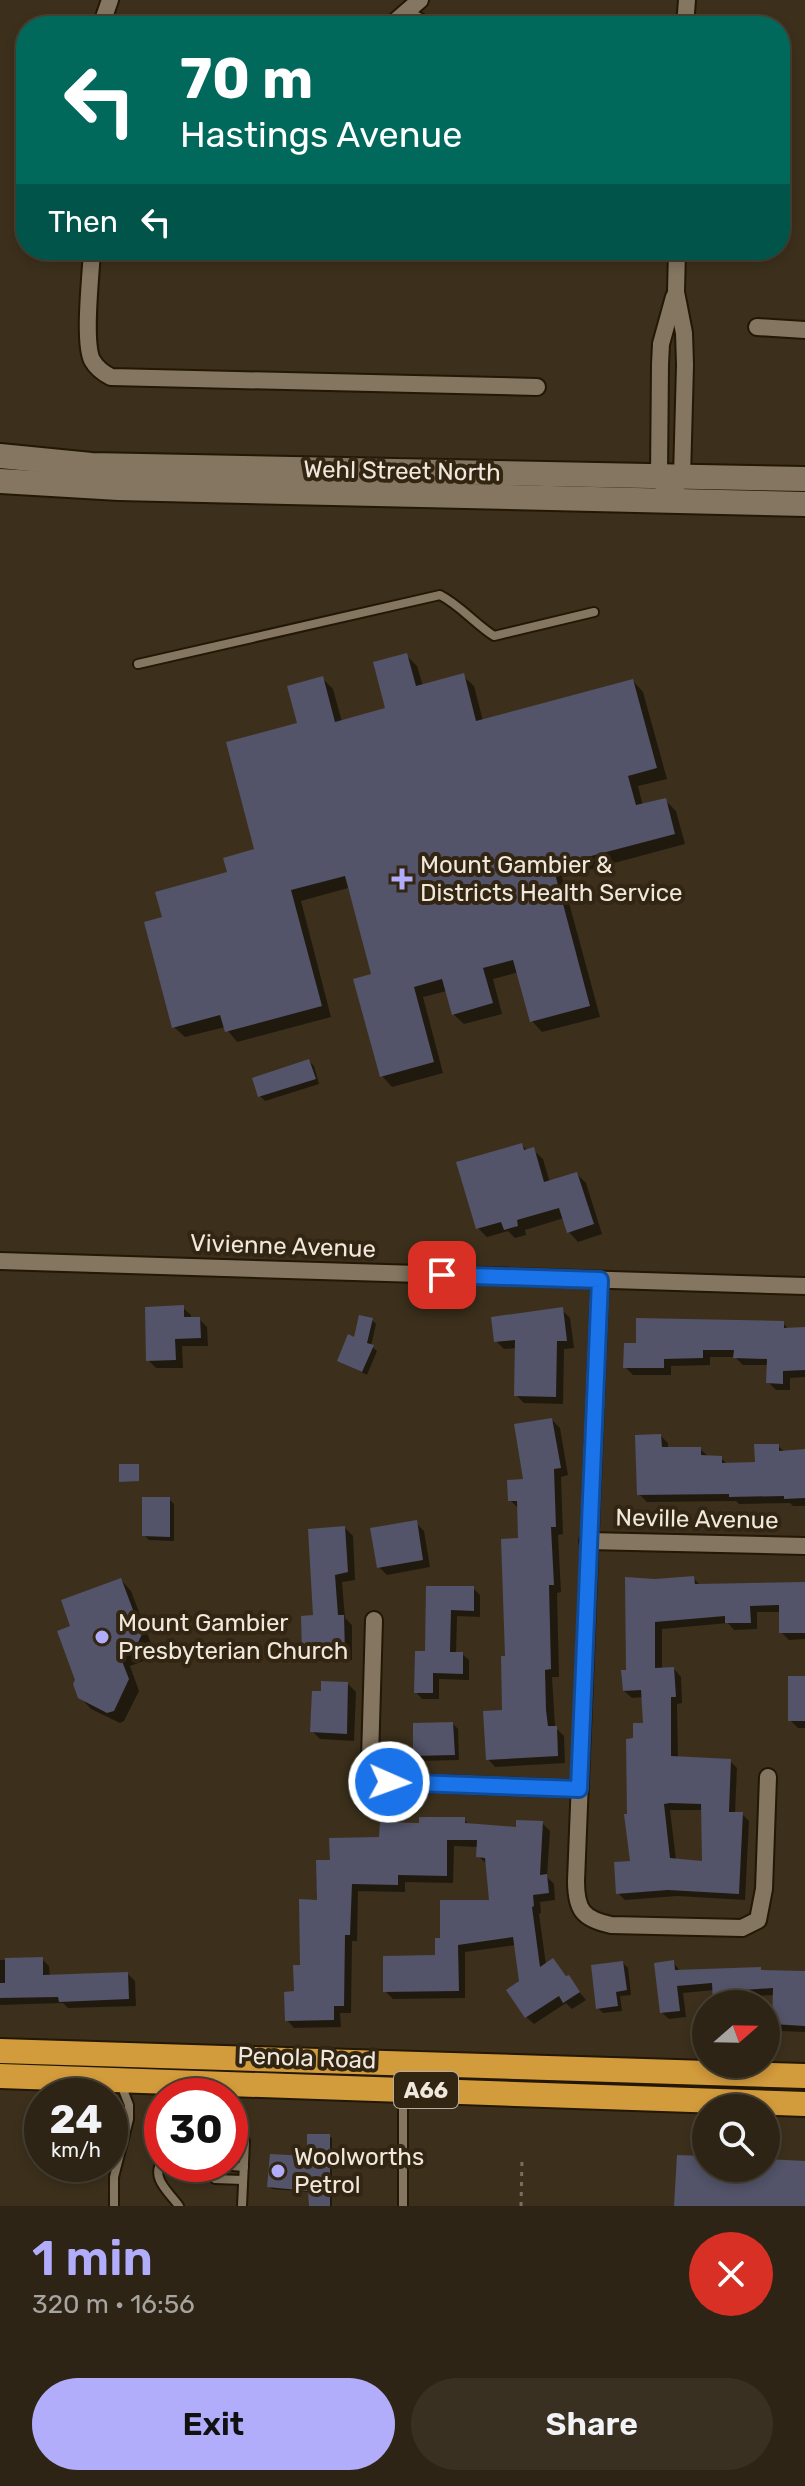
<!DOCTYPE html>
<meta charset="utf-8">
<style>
:root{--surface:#2d2415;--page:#393022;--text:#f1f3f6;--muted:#a7a4a0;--line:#484134;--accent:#b1adfa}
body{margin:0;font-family:Rubik,sans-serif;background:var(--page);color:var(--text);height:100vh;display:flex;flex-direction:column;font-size:30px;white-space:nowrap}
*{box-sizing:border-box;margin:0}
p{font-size:26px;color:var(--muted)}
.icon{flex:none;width:44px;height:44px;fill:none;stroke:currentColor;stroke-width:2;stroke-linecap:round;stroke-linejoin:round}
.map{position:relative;height:2206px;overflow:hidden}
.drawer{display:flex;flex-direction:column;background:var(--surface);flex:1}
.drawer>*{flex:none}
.banner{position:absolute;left:16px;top:16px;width:774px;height:244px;border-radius:32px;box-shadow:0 4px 12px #0003,0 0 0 2px var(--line);background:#00695c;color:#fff;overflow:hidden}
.needle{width:52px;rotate:70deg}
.fabs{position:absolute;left:692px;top:1990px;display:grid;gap:16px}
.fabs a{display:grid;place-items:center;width:88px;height:88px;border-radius:50%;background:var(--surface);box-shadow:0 4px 12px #0003,0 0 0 2px var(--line);font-size:40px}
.speed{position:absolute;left:24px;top:2078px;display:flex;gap:16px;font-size:40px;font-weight:700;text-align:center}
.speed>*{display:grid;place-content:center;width:104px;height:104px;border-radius:50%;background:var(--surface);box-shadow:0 4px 12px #0003,0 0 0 2px var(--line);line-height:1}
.speed small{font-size:20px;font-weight:400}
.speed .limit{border:12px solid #d22;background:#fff;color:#111}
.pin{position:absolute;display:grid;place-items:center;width:68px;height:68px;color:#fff;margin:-34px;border-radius:16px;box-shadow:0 4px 12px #0006}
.me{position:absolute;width:88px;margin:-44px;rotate:92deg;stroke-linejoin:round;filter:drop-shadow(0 0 6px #0008)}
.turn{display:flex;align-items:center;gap:28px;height:168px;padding:0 32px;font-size:36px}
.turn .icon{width:104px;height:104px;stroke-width:2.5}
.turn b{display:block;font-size:56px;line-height:68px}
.then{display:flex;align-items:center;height:76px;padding:0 32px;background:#0003;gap:16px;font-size:30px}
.round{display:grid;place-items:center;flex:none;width:84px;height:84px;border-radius:42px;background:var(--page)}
.overview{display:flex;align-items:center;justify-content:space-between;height:136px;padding:0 32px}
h1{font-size:48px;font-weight:600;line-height:60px;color:var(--accent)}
.primary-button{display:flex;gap:16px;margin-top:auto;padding:16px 32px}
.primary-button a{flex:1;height:92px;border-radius:48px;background:var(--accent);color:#111;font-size:32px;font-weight:600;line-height:92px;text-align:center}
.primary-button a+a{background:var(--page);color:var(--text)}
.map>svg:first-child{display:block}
.shadow{fill:#0007;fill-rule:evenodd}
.building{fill:#535369;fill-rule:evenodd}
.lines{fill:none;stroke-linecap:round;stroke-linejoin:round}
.lane-casing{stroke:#231705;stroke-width:12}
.street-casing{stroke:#231705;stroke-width:20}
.secondary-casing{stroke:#231705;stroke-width:28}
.highway-casing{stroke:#231705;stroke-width:28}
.path{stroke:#7a6f5e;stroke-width:3;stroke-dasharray:4 6;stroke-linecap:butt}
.lane{stroke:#847660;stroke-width:8}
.street{stroke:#847660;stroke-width:16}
.secondary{stroke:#847660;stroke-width:24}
.highway{stroke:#d29b3b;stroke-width:24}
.route-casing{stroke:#114b97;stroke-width:20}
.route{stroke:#1a73e8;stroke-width:14}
.poi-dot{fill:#b1adfa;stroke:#322613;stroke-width:3}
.labels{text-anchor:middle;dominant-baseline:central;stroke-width:8;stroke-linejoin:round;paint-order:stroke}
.shield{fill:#322613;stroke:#b7aea0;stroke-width:2}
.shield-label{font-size:22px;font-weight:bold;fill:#f0e8dc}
.street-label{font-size:24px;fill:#f0e8dc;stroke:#322613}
.poi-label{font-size:24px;fill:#f0e8dc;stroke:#322613;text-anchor:start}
</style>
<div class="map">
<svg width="805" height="2206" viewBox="0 0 805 2206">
<rect width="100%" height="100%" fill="#3c301c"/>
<g class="shadow">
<path d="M406 655 417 666 423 686 463 676 474 686 483 721 633 681 643 692 667 779 638 786 643 806 665 800 676 811 685 844 562 877 600 1017 542 1032 532 1021 519 972 493 979 502 1014 464 1024 453 1014 447 991 423 997 443 1073 392 1087 382 1076 374 975 348 888 301 901 331 1017 237 1042 225 1027 185 1037 174 1027 165 919 229 874 257 851 299 724 322 678 333 689 342 722 388 710Z"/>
<path d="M309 1061 314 1066 319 1084 265 1101 260 1096Z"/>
<path d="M522 1145 528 1151 533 1150 543 1159 550 1183 577 1174 586 1183 602 1234 578 1242 569 1232 564 1218 525 1230 526 1235 515 1238 508 1231 487 1237 478 1228Z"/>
<path d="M183 1308 191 1315V1319H199L207 1327 208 1346H182L183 1368H156L148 1360Z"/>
<path d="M562 1310 570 1318 574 1348 564 1349 563 1404 524 1403 516 1395 517 1348 504 1349 496 1341Z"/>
<path d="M372 1320 376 1324 371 1346 377 1351 367 1375 339 1361Z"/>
<path d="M783 1323 789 1330 805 1329V1377L790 1378V1390H776L768 1382 769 1365H743L735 1357H710V1365L671 1366V1375H633L625 1367Z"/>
<path d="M552 1420 560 1428 568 1475 561 1477 563 1534 558 1535 561 1592 557 1593 559 1677H552L555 1727 564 1736 565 1763 495 1767 488 1759 504 1712 507 1658 520 1540 518 1508 510 1500 526 1481Z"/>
<path d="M661 1436 668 1443V1449H700L709 1457 721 1458 728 1465 757 1464 778 1446 785 1452 805 1451V1506H793L790 1503 739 1504 736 1501 647 1502 639 1494Z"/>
<path d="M169 1499 174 1504V1541L149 1540 144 1535Z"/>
<path d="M416 1523 424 1531 430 1567 387 1575 379 1567Z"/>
<path d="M345 1528 353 1536 355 1580 342 1582 345 1618 352 1625V1660L312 1661 304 1653Z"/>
<path d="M693 1578 701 1586 805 1584V1639L789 1640 781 1632V1612H757V1629L734 1630 728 1623 662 1629V1670L674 1669 681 1677 682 1703 677 1704 678 1758 730 1761 737 1768 735 1814H742L749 1821 745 1900 677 1896 625 1900 618 1893 632 1863 629 1816 635 1740 645 1725 644 1697 632 1698 624 1691 628 1672 655 1581ZM670 1810H703L704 1863 676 1860Z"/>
<path d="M121 1580 131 1591 152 1646 144 1661 130 1666 139 1691 124 1721 120 1723 91 1709 80 1697 73 1627Z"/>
<path d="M428 1588H473L480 1595V1617L457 1616 456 1654H462L469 1660V1680L439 1679V1699H422L416 1692 427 1653Z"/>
<path d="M805 1678V1728H798L790 1720Z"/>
<path d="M348 1684 356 1692 354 1741 320 1739 312 1731 323 1693Z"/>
<path d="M453 1724 458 1729 459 1760 420 1761 415 1756Z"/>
<path d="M464 1819 470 1826 518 1829 542 1823 550 1831 547 1877 554 1884 555 1900 540 1902 541 1913 539 1914 546 1965 553 1960 586 2000 572 2009 566 2003 534 2024 526 2017 516 1945 465 1952V1998L393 1999 385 1991 437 1957 442 1940 491 1902 487 1864 478 1856V1847L454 1846 453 1883 405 1882V1892L358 1891 357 1941H352L351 2013H340L341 2027 294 2028 287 2020 332 1862 381 1839 421 1825Z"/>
<path d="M42 1959 49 1966 50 1977 128 1974 135 1981 136 2006 68 2008 63 2003 0 2005V1960Z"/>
<path d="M673 1962 681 1972 760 1969 763 1972 805 1973V2032L781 2031 774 2024V1995L750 1996V2004H715L714 1990 683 1993 686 2017 669 2019 661 2012Z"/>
<path d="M623 1963 628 1968 631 1995 620 1996 622 2011 603 2013 598 2008Z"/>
<path d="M329 2136 332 2138V2206H311L310 2192 272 2189 269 2186 309 2158Z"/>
</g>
<g class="building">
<path d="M407 653 416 686 464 673 476 721 633 679 657 768 628 776 636 805 666 798 675 834 553 866 590 1006 530 1022 513 960 483 968 493 1003 452 1015 442 979 414 987 434 1062 380 1077 353 979 371 974 345 876 291 890 322 1006 225 1032 220 1015 172 1028 144 922 162 917 155 892 227 872 223 858 254 849 226 742 297 723 287 686 323 676 335 722 385 708 373 662Z"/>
<path d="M309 1059 316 1079 258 1097 252 1078Z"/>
<path d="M522 1143 524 1150 534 1147 544 1182 577 1172 594 1224 567 1233 559 1208 517 1220 518 1226 504 1230 501 1222 476 1229 456 1162Z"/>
<path d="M184 1305V1317H200L201 1338 175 1339 176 1360 146 1361 145 1307Z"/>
<path d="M563 1307 567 1341H557L556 1397 514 1396 515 1340 494 1342 491 1317Z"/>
<path d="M359 1315 373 1318 367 1343 374 1345 362 1372 337 1361 348 1334 354 1337Z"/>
<path d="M636 1318 784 1321V1328L805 1327V1370L783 1371V1384L766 1383 767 1359 733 1358 734 1350H703V1358L664 1359V1368H623L624 1343H636Z"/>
<path d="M552 1418 561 1468 554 1469 556 1527H551L554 1585H549L551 1669 545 1670 546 1710 548 1726H557L558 1756 486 1760 483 1711 502 1710 501 1656H505L501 1539 518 1538 517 1501H508L507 1480 523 1479 514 1424Z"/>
<path d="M661 1434 662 1447H701V1455L722 1456V1463L755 1462 754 1444H779V1451L805 1449V1498L784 1499V1496L729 1497V1494L637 1495 635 1435Z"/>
<path d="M119 1464H139V1481L119 1482Z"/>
<path d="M142 1497H170V1537L142 1536Z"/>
<path d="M417 1520 423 1560 377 1568 370 1528Z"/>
<path d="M345 1526 348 1572 335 1575 338 1615H344L345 1653 302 1654 301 1616 313 1615 308 1529Z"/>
<path d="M694 1576 695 1584 805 1582V1633H779V1605L750 1606 751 1623H725V1616L655 1622V1668L674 1667 676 1697H671V1756L731 1759 729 1812H743L739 1894 668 1890 616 1894 614 1862 630 1861 624 1814H627L626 1739 633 1738V1723H643L641 1690 623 1691 621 1670H626L625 1577 655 1579ZM670 1803 701 1804 702 1861 670 1858 664 1804Z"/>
<path d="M121 1578 142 1634 134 1651 120 1656 129 1679 114 1711 107 1713 78 1698 73 1684 75 1680 57 1631 70 1626 61 1600Z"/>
<path d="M426 1586H474V1611L451 1610 450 1652H463V1674L433 1673V1693H414L415 1651H425Z"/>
<rect x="788" y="1676" width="17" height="45"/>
<path d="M321 1681 348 1682 347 1734 310 1732 312 1691H321Z"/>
<path d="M453 1722 455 1755 413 1756V1723Z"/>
<path d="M419 1817H465V1823L516 1827V1820L543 1821 540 1875 547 1874 549 1893 533 1895 534 1906 532 1907 540 1967 553 1958 566 1976 569 1975 580 1992 563 2003 559 1996 525 2018 506 1990 519 1981 513 1937 458 1945 459 1991 383 1992V1956L435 1955V1938H440V1900H489L485 1858 476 1857 477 1840H447V1876L398 1875V1885L352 1884 350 1935H345L344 2006H334V2020L285 2021 284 1992 294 1991 293 1965H300L299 1899 317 1900 316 1860H330L329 1838 379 1837 380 1822 419 1823Z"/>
<path d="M43 1957V1975L128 1972 129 1999 59 2002 58 1997 0 1998V1983H5V1958Z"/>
<path d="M674 1960 675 1970 761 1967V1970L805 1971V2026L772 2024 773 1988 744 1990V2004H713L712 1983 677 1986 680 2011 660 2013 654 1963Z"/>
<path d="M623 1961 627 1990 616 1992 618 2006 596 2009 591 1965Z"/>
<path d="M307 2134H330V2206H309L308 2191 267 2187 270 2154 307 2156Z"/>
<path d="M677 2155 706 2156V2168H766V2159L805 2161V2206H674Z"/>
</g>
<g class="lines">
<g class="lane-casing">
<g id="lane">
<path d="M138 664 440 595C461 606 474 623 494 636L594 612"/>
<path d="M230 2140 245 2141 242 2206"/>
<path d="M230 2154H244"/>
<path d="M162 2161C150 2178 169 2192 179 2206"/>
<path d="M198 2164 215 2179 243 2180"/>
<path d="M208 2164 244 2167"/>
<path d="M114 2206V2177L129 2119V2105L120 2082"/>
<path d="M403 2206V2093"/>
</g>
</g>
<g class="street-casing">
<g id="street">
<path d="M405 14 427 26"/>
<path d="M101 26 110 0"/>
<path d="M390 26 420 0"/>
<path d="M685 26 687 0"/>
<path d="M92 250C91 274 83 341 92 360 97 369 103 373 111 377L537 387"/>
<path d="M677 250 676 292 684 333 685 365 682 477 677 485"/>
<path d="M757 327 805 330"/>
<path d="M669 500 659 476 660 364 661 344 674 297"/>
<path d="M0 1261 805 1286"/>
<path d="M600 1280 576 1881C576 1910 583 1919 611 1925L742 1928 758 1920 764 1889 768 1777"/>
<path d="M588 1541 805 1546"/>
<path d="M374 1620 370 1759 378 1777 389 1782 579 1789"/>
</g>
</g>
<g class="secondary-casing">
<g id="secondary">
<path d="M0 456 91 465 805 479"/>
<path d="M0 481 119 488 805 504"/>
</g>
</g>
<g class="highway-casing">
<g id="highway">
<path d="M0 2051 805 2076"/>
<path d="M0 2076 805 2104"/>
</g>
</g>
<path class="path" d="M521 2206 522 2159"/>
<use href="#lane" class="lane"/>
<use href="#street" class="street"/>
<use href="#secondary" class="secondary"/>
<use href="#highway" class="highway"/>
</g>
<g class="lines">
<g class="route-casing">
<path id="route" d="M389 1782 579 1789 600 1280 442 1275"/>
</g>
<use href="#route" class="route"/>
</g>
<g class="poi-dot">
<path d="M398 867h8v8h8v8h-8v8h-8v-8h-8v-8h8z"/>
<circle cx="102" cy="1637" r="8"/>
<circle cx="278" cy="2171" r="8"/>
</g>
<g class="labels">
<rect class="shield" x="394" y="2072" width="64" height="36" rx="6"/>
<g class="shield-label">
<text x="426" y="2090">A66</text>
</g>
<g class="street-label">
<text transform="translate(402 471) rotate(1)">Wehl Street North</text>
<text transform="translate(283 1246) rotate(2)">Vivienne Avenue</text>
<text transform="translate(697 1519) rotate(1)">Neville Avenue</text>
<text transform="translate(307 2058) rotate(2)">Penola Road</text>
</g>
<g class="poi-label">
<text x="420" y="865">Mount Gambier &amp;<tspan x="420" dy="28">Districts Health Service</tspan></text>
<text x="118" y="1623">Mount Gambier<tspan x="118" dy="28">Presbyterian Church</tspan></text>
<text x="294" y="2157">Woolworths<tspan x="294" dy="28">Petrol</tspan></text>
</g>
</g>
</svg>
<div class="fabs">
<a><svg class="needle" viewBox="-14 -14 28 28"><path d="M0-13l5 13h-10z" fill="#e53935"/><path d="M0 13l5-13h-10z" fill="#a7a4a0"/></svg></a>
<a><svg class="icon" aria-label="search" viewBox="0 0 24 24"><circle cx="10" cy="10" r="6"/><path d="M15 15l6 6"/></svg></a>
</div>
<div class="speed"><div>24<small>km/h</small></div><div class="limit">30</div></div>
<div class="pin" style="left:442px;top:1275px;background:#d93025"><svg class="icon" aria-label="arrive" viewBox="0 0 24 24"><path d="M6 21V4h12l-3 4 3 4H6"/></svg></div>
<svg class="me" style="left:389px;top:1782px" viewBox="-20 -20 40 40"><circle r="17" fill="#1a73e8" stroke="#fff" stroke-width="3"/><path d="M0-11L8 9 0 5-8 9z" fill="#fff"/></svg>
<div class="banner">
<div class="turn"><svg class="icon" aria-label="left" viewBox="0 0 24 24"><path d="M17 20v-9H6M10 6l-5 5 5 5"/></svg><div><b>70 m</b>Hastings Avenue</div></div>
<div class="then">Then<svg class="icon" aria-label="left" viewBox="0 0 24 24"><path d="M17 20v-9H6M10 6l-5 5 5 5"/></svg></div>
</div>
</div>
<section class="drawer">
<div class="overview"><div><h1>1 min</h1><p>320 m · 16:56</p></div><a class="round" style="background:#d93025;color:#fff"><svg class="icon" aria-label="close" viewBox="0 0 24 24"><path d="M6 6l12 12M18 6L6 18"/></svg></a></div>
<div class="primary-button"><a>Exit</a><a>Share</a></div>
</section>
